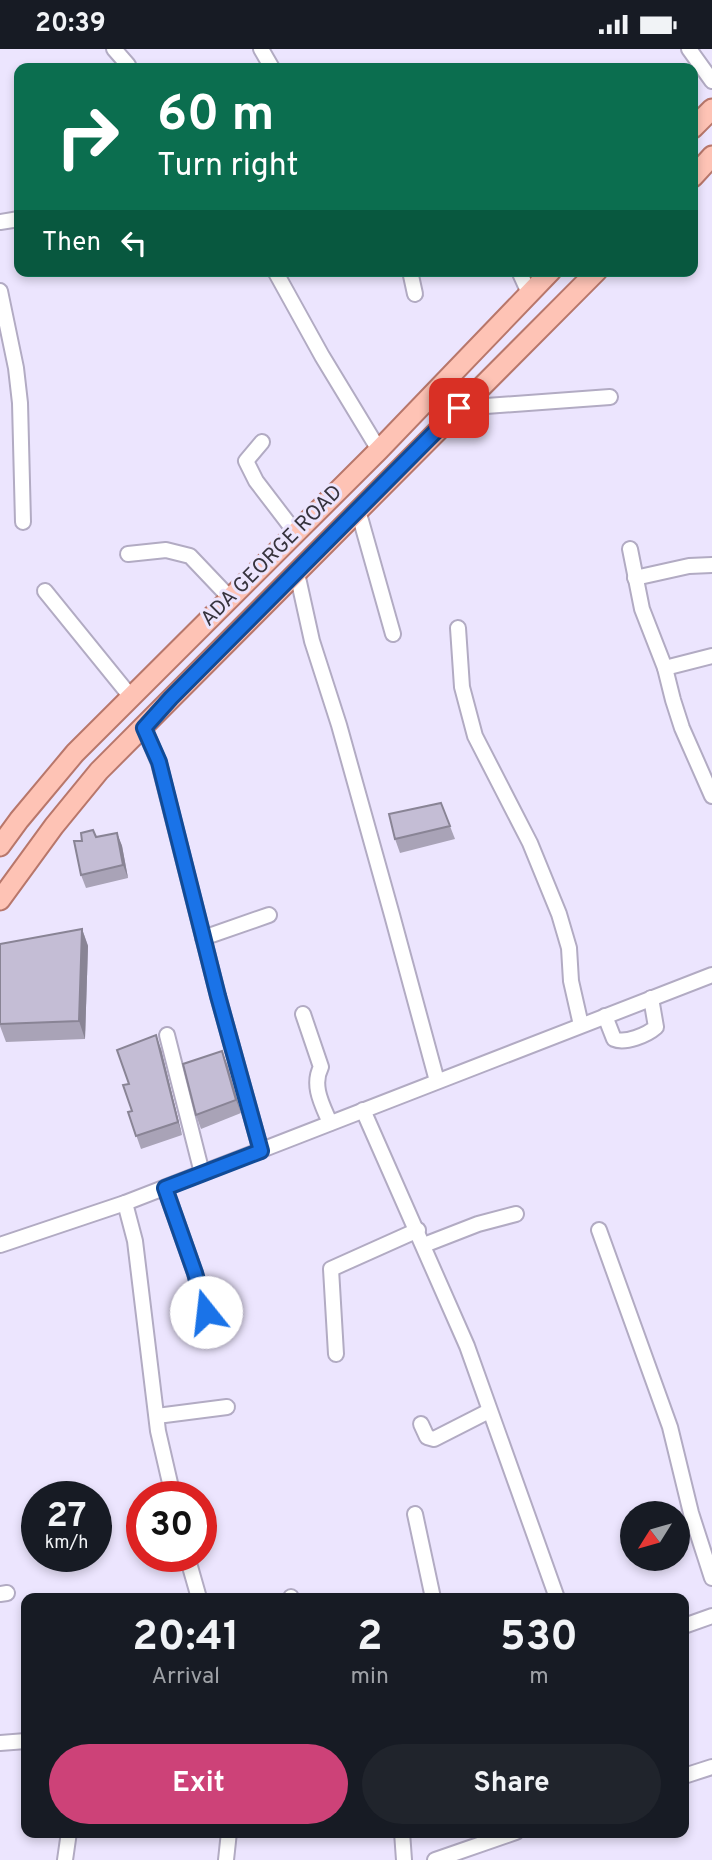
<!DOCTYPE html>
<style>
:root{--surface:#171b24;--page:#20242c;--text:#f1f3f6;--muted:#9ea1a6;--accent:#cd4278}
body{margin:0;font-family:Overpass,sans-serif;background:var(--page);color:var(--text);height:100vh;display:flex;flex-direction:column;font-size:26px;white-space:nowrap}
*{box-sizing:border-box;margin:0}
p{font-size:23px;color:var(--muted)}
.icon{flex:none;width:38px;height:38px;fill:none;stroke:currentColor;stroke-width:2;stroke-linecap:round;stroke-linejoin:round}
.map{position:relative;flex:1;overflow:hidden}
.details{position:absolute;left:21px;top:1544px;width:668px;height:245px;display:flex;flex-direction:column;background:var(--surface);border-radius:14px;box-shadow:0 4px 10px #0003}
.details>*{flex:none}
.guide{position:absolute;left:14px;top:14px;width:684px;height:214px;border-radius:14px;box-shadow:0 4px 10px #0003;background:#0b6e4f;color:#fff;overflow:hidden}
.needle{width:46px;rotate:233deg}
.tools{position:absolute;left:620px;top:1452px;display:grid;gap:14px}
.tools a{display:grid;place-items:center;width:70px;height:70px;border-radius:50%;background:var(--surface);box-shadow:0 4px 10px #0003;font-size:35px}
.speed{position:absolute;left:21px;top:1432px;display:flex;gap:14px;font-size:35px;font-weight:700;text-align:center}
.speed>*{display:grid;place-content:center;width:91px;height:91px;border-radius:50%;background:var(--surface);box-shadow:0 4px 10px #0003;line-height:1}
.speed small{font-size:18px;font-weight:400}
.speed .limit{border:10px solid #d22;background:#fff;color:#111}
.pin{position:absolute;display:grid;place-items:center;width:60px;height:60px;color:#fff;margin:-30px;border-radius:14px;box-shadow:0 4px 10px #0006}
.me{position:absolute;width:77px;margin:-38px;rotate:344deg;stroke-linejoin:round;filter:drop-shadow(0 0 5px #0008)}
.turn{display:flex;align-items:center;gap:24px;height:147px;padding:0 28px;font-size:32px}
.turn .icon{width:91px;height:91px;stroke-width:2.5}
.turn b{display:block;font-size:49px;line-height:60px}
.then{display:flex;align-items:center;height:66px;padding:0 28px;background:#0003;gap:14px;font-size:26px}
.eta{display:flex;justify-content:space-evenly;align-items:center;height:119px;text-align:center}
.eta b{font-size:42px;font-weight:700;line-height:49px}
.action{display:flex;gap:14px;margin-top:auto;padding:14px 28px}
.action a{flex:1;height:80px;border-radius:42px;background:var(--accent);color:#fff;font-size:28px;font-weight:700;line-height:80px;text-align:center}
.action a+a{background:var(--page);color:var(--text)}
.status{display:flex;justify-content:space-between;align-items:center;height:49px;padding:0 35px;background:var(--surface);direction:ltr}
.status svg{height:19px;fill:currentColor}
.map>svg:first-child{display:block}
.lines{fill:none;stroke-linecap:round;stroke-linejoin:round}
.minor-casing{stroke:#b2abc3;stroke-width:18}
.major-casing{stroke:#b8776b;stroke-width:23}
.minor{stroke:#fff;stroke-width:14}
.major{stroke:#fec3b5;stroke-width:19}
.wall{fill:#a9a3b7}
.shaded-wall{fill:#898495}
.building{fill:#c4bdd5;stroke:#898495;stroke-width:2}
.route-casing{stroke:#114b97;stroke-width:18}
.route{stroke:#1a73e8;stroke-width:12}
.labels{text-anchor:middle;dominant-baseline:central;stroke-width:6;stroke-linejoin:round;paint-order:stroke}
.street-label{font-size:21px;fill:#37343e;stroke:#ece5fe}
</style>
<div class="status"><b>20:39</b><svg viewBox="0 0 49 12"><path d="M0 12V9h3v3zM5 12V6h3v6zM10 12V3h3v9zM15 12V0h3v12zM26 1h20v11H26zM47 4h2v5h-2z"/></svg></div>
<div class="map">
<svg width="712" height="1811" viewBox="0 0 712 1811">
<rect width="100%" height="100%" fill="#ece5fe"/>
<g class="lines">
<g class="minor-casing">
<g id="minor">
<path d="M114 0 128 16"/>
<path d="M261 0 272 19"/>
<path d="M689 0 712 32"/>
<path d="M0 173 19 170"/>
<path d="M275 222 322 307 379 401"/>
<path d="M410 222 415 245"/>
<path d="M519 222 529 244"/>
<path d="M0 242 16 319 20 354 23 473"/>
<path d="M459 359 610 348"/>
<path d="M262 393 246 412 256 432 295 483"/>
<path d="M358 461 393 585"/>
<path d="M630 500 642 560 665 619 673 651 682 679 712 747"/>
<path d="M128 505 166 501 190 507 229 548"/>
<path d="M297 524 312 592 339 676 392 866 437 1032"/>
<path d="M635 529 689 517 712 516"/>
<path d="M45 542 131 648"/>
<path d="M458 579 462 638 475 687 530 794 559 865 569 899 571 932 581 976"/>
<path d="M665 619 712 607"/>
<path d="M144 679 159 714 218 947 261 1102"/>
<path d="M203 889 269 866"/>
<path d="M303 965 321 1018C311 1037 323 1057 330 1074"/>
<path d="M605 967 614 990C625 995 647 986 656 978L651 949"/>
<path d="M167 986 202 1124"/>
<path d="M363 1061 467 1297 557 1549"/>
<path d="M165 1139 195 1224 211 1282"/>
<path d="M125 1154 135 1192 158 1382 173 1447"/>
<path d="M599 1181 670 1378 691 1464 712 1529"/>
<path d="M0 1196 125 1154 712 926"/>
<path d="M424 1196 478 1175 516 1165"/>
<path d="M336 1305 331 1220 418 1181"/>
<path d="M157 1367 227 1358"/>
<path d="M421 1375 427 1388 434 1390 489 1362"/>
<path d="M415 1465 433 1549"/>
<path d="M187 1507 199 1549"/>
<path d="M0 1545 7 1544"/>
<path d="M291 1549V1548"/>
<path d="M684 1577 712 1567"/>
<path d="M0 1694 26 1692"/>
<path d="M684 1727 712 1718"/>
<path d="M402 1783 404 1811"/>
<path d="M65 1811 69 1783"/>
<path d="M226 1811 229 1783"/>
<path d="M435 1811 516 1783"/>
</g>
</g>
<g class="major-casing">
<g id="major">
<path d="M693 79 712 60"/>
<path d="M693 128 712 107"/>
<path d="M0 797 19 771 75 704 379 401 551 222"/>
<path d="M0 851 54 777 99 722 597 222"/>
</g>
</g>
<use href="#minor" class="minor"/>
<use href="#major" class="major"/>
</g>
<g class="wall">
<path d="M441 754 455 790 400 804 395 790Z"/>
<path d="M117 784 122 797 128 829 86 839 81 826 82 792Z"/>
<path d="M82 880 88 897 85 990 6 993 0 977V895Z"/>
<path d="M161 1000 182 1086 141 1100 128 1063 132 1062Z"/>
<path d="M227 1015 241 1064 201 1080 196 1066Z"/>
</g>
<g class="shaded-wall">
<path d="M117 784 122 797 128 829 123 816Z"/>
<path d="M82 880 88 897 85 990 79 972Z"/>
<path d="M156 986 161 1000 182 1086 178 1073Z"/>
<path d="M222 1002 227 1015 241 1064 236 1051Z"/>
</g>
<g class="building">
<path d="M441 754 450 777 395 790 389 765Z"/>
<path d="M93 781 96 788 117 784 123 816 81 826 74 792H82L81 784Z"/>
<path d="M82 880 79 972 0 975V895Z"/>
<path d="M156 986 178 1073 136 1087 128 1063 132 1062 123 1036 129 1035 117 1001Z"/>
<path d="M222 1002 236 1051 196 1066 183 1015Z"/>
</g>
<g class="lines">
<g class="route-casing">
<path id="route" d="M206 1263 195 1224 165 1139 261 1102 218 947 159 713 144 679 171 649 459 359"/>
</g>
<use href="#route" class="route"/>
</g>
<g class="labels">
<g class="street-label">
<text transform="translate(272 507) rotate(-45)">ADA GEORGE ROAD</text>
</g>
</g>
</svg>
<div class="tools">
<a><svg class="needle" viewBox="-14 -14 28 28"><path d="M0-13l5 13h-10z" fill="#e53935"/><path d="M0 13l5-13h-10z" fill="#9ea1a6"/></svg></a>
</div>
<div class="speed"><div>27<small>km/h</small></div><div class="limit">30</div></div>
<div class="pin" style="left:459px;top:359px;background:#d93025"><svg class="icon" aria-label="arrive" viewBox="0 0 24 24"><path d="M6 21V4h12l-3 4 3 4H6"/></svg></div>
<svg class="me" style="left:206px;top:1263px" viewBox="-20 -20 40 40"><circle r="19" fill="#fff"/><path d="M0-13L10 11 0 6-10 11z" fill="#1a73e8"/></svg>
<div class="guide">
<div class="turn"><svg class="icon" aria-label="right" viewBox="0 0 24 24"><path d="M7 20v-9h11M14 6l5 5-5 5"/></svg><div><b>60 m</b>Turn right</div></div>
<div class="then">Then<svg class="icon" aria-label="left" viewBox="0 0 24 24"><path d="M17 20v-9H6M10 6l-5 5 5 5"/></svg></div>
</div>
<section class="details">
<div class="eta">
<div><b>20:41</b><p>Arrival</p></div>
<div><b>2</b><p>min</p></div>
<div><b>530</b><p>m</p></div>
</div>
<div class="action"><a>Exit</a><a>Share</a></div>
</section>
</div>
